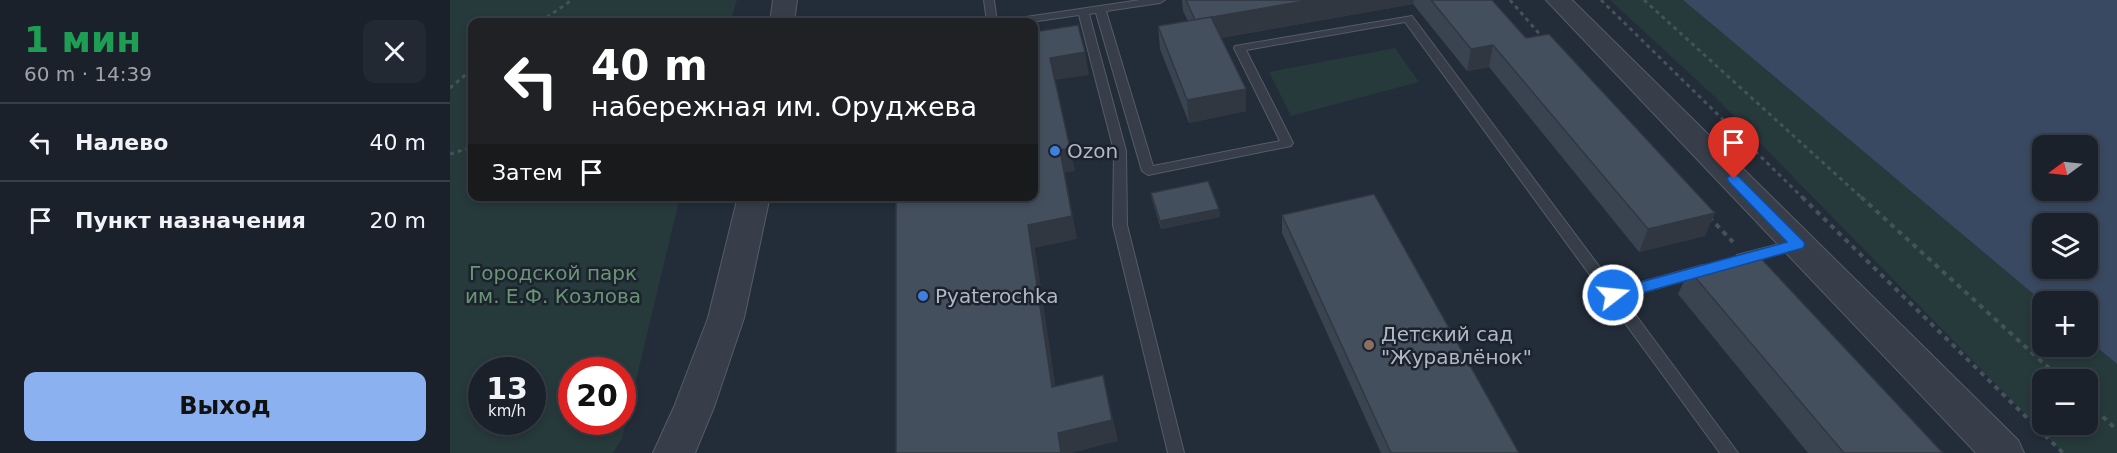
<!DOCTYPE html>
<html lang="ru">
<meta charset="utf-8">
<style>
:root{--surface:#1a212b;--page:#232933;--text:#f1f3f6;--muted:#9fa3a9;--line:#383e47;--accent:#8bb1f1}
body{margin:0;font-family:"DejaVu Sans",sans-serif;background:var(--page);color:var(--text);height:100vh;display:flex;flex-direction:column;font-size:22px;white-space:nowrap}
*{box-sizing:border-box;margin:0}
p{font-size:20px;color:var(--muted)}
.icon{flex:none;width:33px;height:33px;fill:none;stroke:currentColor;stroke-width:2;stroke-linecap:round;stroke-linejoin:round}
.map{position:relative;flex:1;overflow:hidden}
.side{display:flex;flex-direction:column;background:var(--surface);width:450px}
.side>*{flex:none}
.guide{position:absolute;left:18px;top:18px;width:570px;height:183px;border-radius:12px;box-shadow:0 3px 9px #0003,0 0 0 2px var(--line);background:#202124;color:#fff;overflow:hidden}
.needle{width:39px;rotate:255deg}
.buttons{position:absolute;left:1582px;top:135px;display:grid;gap:12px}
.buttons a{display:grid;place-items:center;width:66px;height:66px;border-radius:12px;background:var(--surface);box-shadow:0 3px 9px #0003,0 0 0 2px var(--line);font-size:30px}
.speed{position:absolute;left:18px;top:357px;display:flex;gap:12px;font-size:30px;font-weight:700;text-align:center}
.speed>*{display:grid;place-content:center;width:78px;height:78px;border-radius:50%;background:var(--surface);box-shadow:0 3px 9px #0003,0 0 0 2px var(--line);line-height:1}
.speed small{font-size:15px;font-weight:400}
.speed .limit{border:9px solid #d22;background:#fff;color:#111}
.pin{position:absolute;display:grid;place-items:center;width:51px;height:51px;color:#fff;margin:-62px -26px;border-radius:50% 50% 50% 0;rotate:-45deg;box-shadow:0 0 6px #0007}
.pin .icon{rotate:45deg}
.me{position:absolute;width:66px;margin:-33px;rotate:74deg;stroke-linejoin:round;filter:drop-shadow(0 0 4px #0008)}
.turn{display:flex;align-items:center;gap:21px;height:126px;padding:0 24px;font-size:27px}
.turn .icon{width:78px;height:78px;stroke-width:2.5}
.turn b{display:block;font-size:42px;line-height:51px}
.then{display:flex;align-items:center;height:57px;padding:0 24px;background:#0003;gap:12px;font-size:22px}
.round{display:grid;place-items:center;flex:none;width:63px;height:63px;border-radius:12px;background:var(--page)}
.headline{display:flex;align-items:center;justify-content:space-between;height:102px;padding:0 24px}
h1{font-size:36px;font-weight:700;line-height:45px;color:#1e9e55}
.button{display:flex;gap:12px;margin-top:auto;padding:12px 24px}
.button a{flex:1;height:69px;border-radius:12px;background:var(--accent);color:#111;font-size:24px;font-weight:700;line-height:69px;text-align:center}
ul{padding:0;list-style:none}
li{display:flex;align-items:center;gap:18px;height:78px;padding:0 24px;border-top:2px solid var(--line)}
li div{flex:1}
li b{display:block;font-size:22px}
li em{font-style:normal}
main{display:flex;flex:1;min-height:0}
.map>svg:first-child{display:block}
.green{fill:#26393b;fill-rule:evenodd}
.water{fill:#394961;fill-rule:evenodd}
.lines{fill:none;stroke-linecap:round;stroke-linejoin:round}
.service-casing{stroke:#555c67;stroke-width:2}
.tertiary-casing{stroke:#555c67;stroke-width:2}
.path-far1{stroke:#435457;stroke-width:3;stroke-dasharray:4 4;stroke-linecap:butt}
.path{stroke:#435457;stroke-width:4;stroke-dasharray:5 5;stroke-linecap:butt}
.service{fill:#373e49;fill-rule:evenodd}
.tertiary{fill:#373e49;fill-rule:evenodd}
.wall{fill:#3a4450}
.shaded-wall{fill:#303741}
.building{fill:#444f5d;stroke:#303741;stroke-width:1.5}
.route{fill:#1a73e8;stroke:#114b97;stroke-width:1.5}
.shop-dot{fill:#3f7fe0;stroke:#1c232e;stroke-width:2}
.education-dot{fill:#8d6e63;stroke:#1c232e;stroke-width:2}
.labels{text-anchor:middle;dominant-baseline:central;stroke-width:5;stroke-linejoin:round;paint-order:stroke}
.poi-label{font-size:20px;fill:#b2b9c5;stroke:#1c232e;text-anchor:start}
.park-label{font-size:20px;fill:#6a9574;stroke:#1c232e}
</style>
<main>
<section class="side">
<div class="headline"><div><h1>1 мин</h1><p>60 m · 14:39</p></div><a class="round"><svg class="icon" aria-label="close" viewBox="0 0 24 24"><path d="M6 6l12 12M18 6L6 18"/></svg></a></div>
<ul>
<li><svg class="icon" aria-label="left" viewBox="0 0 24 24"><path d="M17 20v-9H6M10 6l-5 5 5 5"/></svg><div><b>Налево</b></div><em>40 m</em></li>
<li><svg class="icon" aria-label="arrive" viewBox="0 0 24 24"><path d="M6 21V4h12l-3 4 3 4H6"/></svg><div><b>Пункт назначения</b></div><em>20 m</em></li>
</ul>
<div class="button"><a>Выход</a></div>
</section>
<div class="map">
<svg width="1667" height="453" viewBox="0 0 1667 453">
<rect width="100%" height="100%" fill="#232c39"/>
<g class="green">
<path d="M0 0H287L280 22H22V196L230 197 172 439 163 453H0ZM82 370V422H32V370ZM122 370H172V422H122Z"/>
<path d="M1160 0H1233L1593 302V346H1638V340L1667 364V453H1613L1266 98ZM1593 380H1638V424H1593Z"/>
<path d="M945 48 969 82 841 116 819 72Z"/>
</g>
<path class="water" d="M1233 0H1667V364L1638 340V302H1593ZM1593 146H1638V190H1593ZM1593 224H1638V268H1593Z"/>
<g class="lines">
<g class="service-casing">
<g id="service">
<path d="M534 0H544L547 22H537Z"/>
<path d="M690 0H715L710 3 656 11 703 166 830 141 784 48 785 46 962 16 1166 289 1253 265 1258 266 1260 270 1258 274 1173 298 1288 453H1270L955 22 796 50 843 143 841 146 698 175 692 171 646 13 639 14 676 151 677 225 734 453H718L663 225 664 151 629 15 581 22H558L563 19Z"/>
<path d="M1348 239 1353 240 1355 244 1353 248 1292 264 1287 263 1285 259 1287 255Z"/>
</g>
</g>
<g class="tertiary-casing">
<g id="tertiary">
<path d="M323 0H347L344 22H320Z"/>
<path d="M1096 0H1122L1568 440 1574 453H1526Z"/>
<path d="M288 196H320L294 318 264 407 245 453H203L224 407 258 318Z"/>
</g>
</g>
<g class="path-far1">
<path d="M1060 0 1093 38"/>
<path d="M1151 0 1354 199"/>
<path d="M1194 0 1413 199"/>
<path d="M90 22 122 0"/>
<path d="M0 88 22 69"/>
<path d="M0 154 22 147"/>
</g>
<g class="path">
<path d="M1352 197 1613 453"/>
<path d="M1411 197 1612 380"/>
<path d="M1259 217 1283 242"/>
<path d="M1638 403 1667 430"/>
</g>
<use href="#service" class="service"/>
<use href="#tertiary" class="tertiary"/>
</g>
<g class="wall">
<path d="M732 0H1042L1255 236 1189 252 1039 67 1017 71 963 4 771 38 796 89V111L739 123 710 49 708 26 738 21 733 11Z"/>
<path d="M701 193 769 209 770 217 711 229 702 200Z"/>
<path d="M832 215 1069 453H931L832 233Z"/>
<path d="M1239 270 1493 453H1358L1228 294Z"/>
</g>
<g class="shaded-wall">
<path d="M861 0H964L963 4 747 42 745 20Z"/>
<path d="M1043 45 1039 67 1017 71 1021 49Z"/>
<path d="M635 52 639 75 605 80 600 58Z"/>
<path d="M796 89V111L739 123 737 100Z"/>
<path d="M620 148 625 171 615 173 627 239 585 248 609 409 602 387 578 225 610 150Z"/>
<path d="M769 209 770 217 711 229 710 221Z"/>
<path d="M1265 213 1255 236 1189 252 1198 229Z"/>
<path d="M653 375 668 441 622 453H611L608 433Z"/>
</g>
<g class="building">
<path d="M736 0H861L745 20Z"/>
<path d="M981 0H1042L1076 38 1099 34 1265 213 1198 229 1043 45 1021 49Z"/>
<path d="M761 17 796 89 737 100 708 26Z"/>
<path d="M628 25 635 52 600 58 620 148 610 150 622 216 578 225 602 387 653 375 662 420 608 433 611 453H446V196H584V32Z"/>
<path d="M758 181 769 209 710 221 701 193Z"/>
<path d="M924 194 1069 453H941L832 215Z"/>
<path d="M1306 253 1493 453H1394L1239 270Z"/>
</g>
<path class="route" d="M1284 175 1288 176 1353 241 1355 244 1353 248 1163 301 1158 299 1156 295 1158 291 1337 242 1279 182 1277 179 1279 176Z"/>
<g class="shop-dot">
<circle cx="605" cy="151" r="6"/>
<circle cx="473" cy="296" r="6"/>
</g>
<circle class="education-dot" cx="919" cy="345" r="6"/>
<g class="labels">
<g class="poi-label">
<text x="617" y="151">Ozon</text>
<text x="485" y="296">Pyaterochka</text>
<text x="931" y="334">Детский сад<tspan x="931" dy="23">"Журавлёнок"</tspan></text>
</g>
<g class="park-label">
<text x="103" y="273">Городской парк<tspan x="103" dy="23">им. Е.Ф. Козлова</tspan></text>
</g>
</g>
</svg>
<div class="buttons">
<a><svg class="needle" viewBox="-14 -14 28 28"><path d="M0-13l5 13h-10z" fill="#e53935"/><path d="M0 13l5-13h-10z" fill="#9fa3a9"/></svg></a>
<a><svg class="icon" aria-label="layers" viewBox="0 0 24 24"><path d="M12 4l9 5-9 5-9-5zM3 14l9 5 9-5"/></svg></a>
<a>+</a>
<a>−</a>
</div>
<div class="speed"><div>13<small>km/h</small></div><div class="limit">20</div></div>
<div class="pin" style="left:1284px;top:179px;background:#d93025"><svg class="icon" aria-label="arrive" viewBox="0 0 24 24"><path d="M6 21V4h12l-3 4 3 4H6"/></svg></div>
<svg class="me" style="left:1163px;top:295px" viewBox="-20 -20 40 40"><circle r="17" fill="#1a73e8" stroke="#fff" stroke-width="3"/><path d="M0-11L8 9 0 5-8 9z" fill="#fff"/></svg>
<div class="guide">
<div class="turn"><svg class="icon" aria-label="left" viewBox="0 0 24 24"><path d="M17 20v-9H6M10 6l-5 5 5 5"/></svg><div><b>40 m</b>набережная им. Оруджева</div></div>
<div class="then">Затем<svg class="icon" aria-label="arrive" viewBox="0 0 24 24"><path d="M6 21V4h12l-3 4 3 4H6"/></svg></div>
</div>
</div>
</main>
